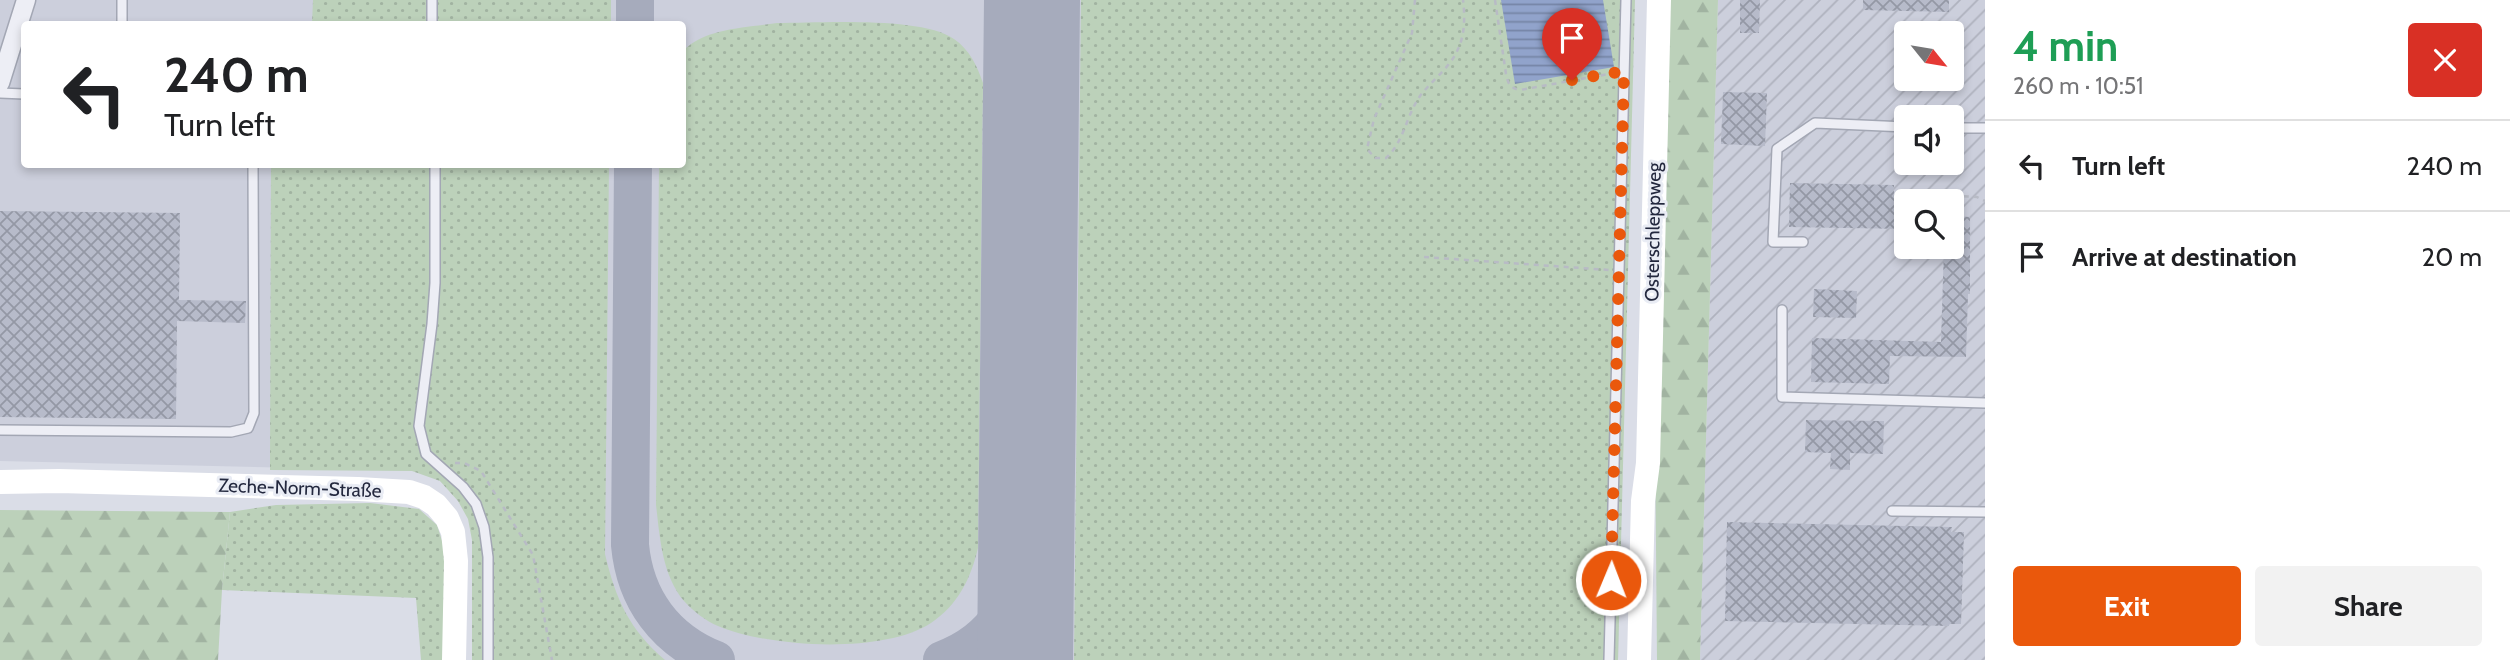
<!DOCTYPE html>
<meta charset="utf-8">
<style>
:root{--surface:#fff;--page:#f2f2f2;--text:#202124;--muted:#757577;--line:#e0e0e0;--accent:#ea580c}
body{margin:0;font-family:Cabin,sans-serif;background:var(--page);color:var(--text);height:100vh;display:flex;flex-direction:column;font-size:26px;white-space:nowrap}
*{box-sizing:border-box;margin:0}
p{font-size:23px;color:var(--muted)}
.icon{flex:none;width:38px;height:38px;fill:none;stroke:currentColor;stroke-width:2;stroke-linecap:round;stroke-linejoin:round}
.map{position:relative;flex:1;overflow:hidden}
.sheet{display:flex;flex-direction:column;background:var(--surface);width:525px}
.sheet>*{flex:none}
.top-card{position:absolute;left:21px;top:21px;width:665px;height:147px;border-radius:7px;box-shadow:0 4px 10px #0003;background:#fff;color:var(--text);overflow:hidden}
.needle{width:46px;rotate:120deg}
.fabs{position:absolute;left:1894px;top:21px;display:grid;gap:14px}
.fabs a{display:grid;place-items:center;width:70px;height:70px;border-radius:7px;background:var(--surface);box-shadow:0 4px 10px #0003;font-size:35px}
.pin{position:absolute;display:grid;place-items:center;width:60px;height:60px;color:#fff;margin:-72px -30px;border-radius:50% 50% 50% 0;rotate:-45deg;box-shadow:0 0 7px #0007}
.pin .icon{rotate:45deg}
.me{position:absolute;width:77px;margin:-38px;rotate:1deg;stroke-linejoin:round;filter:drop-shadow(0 0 5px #0008)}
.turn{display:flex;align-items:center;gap:24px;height:147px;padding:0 28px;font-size:32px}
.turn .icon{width:91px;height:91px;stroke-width:2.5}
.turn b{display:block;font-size:49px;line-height:60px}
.round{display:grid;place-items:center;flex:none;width:74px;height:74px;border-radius:7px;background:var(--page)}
.summary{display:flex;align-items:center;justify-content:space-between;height:119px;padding:0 28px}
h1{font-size:42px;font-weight:800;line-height:52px;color:#1e9e55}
.cta{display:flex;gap:14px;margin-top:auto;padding:14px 28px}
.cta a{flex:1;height:80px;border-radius:7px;background:var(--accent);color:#fff;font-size:28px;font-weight:800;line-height:80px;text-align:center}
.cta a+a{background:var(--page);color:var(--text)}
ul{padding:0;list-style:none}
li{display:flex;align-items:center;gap:21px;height:91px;padding:0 28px;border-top:2px solid var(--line)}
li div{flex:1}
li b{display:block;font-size:26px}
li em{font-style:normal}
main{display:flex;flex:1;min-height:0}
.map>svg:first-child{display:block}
.built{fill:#cccfdc;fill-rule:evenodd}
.industrial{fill:url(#industrial-furrows);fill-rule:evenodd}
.grass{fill:url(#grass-dots)}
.forest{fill:url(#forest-firs)}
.water{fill:url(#water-rules)}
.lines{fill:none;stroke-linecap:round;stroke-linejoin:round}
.taxiway{stroke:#a6abbc;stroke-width:38}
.runway{stroke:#a6abbc;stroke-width:96}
.building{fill:url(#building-cross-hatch)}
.lane-casing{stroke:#a3a7b4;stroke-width:12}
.street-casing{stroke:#a3a7b4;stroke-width:21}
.path{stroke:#b8bbc5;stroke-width:2.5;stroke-dasharray:5 5;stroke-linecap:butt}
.lane{stroke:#edeef5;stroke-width:9}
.street{stroke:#edeef5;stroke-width:18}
.secondary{stroke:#fff;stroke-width:24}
.route{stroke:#ea580c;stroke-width:12;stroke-dasharray:0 21.6}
.labels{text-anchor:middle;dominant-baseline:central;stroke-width:6;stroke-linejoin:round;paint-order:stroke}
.street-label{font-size:19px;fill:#23283e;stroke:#e9ecf4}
</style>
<main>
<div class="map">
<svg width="1985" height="660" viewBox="0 0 1985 660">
<defs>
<pattern id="industrial-furrows" width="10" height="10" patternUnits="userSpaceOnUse" patternTransform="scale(1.75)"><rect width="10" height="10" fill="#cccfdc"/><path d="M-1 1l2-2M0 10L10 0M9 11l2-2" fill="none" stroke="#afb2be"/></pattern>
<pattern id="grass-dots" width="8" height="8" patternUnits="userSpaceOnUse" patternTransform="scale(1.75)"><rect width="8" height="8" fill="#bcd1ba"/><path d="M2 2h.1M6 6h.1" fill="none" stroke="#a1b3a1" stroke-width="1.8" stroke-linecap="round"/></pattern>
<pattern id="forest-firs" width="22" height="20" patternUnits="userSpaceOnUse" patternTransform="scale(1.75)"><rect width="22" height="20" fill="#bcd1ba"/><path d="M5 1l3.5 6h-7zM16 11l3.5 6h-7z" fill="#a1b3a1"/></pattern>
<pattern id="water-rules" width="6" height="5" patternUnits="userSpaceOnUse" patternTransform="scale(1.75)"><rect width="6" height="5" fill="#91a3cb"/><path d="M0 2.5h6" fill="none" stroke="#7685a6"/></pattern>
<pattern id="building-cross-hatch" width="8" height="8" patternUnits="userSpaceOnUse" patternTransform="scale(1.75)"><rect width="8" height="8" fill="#b7bbca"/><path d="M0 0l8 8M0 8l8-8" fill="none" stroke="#9498a5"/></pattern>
</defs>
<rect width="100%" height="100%" fill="#dadde7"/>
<path class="built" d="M0 0H1633L1618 660H482L471 505 427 471 0 461ZM24 24H682V164H24Z"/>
<path class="industrial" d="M1718 0H1985V660H1700ZM1906 33H1951V79H1906ZM1906 117H1951V163H1906ZM1906 201H1951V247H1906Z"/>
<g class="grass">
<path d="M313 0H611V24H312Z"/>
<path d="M1081 0H1635L1618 660H1074Z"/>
<path d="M777 23C818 23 922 16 954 39 970 50 977 66 983 83L978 548C971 578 958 605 931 623 884 654 770 648 718 626 706 621 693 611 684 601 662 575 660 538 656 505L659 165 682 164 683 51C705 28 746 28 777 23Z"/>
<path d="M271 165H609L605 554C616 600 629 629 665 660H472V540L468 519 458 501 440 481 412 471 270 470Z"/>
<path d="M370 503 419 509 437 525 445 550 444 660H421L416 598 222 590 230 512 276 505Z"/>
</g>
<g class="forest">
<path d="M1666 0H1718L1700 660H1657L1655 432Z"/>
<path d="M0 510 230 512 222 590 218 660H0Z"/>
</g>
<path class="water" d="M1501 0H1603L1614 67 1515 84Z"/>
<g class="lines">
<g class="taxiway">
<path d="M635 24V0"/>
<path d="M633 164 630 545C635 599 665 640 716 660"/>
<path d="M942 660C999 639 1016 597 1026 542"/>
</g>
<path class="runway" d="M1025 660 1032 0"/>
</g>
<g class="building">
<path d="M1740 0H1760L1759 33H1740Z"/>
<path d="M1863 0H1949V12L1863 10Z"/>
<path d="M1723 92 1767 93 1765 146 1721 144Z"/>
<path d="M1790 183 1894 185V201L1906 202V229L1789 227Z"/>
<path d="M0 211 180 213 179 300 246 301 245 323 177 321 176 419 0 417Z"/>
<path d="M1951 216 1970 217V294H1968L1966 357 1890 356 1889 384 1811 382 1812 338 1941 342 1944 247H1951Z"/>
<path d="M1814 289 1857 291 1856 318 1813 317Z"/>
<path d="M1806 420 1884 421 1883 454 1850 453V470L1830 469 1831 453 1805 452Z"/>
<path d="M1727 522 1952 527 1951 532H1964L1961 624H1949V626L1725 621Z"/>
</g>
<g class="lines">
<g class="lane-casing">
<g id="lane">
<path d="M122 24V0"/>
<path d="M432 24V0"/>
<path d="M0 93 24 94"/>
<path d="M1951 128H1985"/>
<path d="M435 164V283L432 324 419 426 426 454 463 487 476 504 484 527 488 557V660"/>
<path d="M1803 242H1773L1777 149 1815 123 1906 127"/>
<path d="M1782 310V397L1985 403"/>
<path d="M0 430 231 432 248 428 254 413 253 164"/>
<path d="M1892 511 1985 512"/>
<path d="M1609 660 1626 0"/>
</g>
</g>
<g class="street-casing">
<path id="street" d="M0 83 26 0"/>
</g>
<g class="path">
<path d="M1415 0 1412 33 1374 119 1367 149 1375 158H1386C1404 142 1406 116 1420 96 1432 80 1450 68 1458 49 1465 35 1465 15 1463 0"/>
<path d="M1495 0 1506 74C1508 84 1510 88 1520 90L1614 73"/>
<path d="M1957 190 1961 196 1977 197 1985 201"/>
<path d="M1424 257 1609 270"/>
<path d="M455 463H464L481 471 533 555 552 660"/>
</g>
<use href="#lane" class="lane"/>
<use href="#street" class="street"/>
<g class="secondary">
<path d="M0 482 59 481 358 489 409 492 424 497 436 505 447 518 453 532 456 561 454 660"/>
<path d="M1639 660 1643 501 1648 463 1659 0"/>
</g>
</g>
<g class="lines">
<path class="route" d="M1572 80 1624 71 1611 580"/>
</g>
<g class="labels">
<g class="street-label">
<text transform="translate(1653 232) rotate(-89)">Osterschleppweg</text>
<text transform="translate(300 488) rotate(2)">Zeche-Norm-Straße</text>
</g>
</g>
</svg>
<div class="fabs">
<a><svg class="needle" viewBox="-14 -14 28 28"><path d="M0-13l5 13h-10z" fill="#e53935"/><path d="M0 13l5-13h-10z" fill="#757577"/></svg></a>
<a><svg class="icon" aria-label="sound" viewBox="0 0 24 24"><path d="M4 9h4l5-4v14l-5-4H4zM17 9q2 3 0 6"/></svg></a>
<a><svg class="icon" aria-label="search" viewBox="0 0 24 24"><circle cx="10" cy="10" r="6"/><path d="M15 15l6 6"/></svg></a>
</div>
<div class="pin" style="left:1572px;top:80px;background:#d93025"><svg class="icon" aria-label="arrive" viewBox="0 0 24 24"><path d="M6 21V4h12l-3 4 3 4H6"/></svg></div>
<svg class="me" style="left:1611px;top:580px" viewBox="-20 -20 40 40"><circle r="17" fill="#ea580c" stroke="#fff" stroke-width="3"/><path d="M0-11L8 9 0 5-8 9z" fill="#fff"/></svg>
<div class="top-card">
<div class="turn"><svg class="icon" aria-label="left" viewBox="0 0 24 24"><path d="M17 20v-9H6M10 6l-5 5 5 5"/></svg><div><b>240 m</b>Turn left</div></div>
</div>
</div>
<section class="sheet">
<div class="summary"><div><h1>4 min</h1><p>260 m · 10:51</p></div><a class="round" style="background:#d93025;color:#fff"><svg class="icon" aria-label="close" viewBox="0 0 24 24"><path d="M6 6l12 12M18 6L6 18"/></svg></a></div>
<ul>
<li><svg class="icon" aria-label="left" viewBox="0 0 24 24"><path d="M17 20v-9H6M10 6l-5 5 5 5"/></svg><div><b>Turn left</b></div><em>240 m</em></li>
<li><svg class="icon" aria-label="arrive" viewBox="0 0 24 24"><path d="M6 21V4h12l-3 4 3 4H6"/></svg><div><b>Arrive at destination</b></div><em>20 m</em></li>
</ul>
<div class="cta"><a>Exit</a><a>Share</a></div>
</section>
</main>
